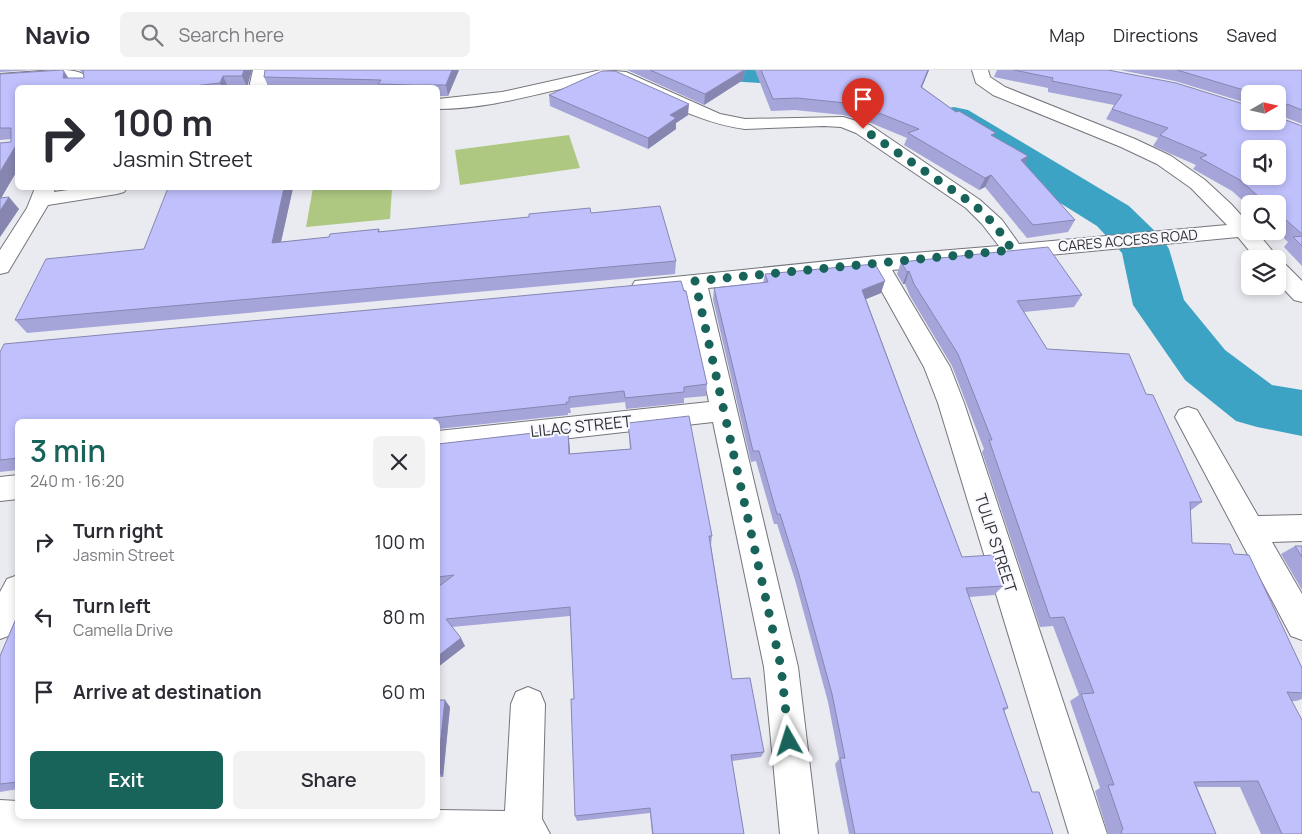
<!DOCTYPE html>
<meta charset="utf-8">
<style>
:root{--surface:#fff;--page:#f2f2f3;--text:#2b2b33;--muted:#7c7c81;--line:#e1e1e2;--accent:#18635a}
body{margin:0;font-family:Manrope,sans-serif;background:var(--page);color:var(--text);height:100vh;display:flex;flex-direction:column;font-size:19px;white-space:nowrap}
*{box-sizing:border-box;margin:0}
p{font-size:16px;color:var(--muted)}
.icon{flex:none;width:28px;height:28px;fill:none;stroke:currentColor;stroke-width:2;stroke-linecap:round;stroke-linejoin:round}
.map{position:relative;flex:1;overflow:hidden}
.drawer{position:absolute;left:15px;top:349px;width:425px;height:400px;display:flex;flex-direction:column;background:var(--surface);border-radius:8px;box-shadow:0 2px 8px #0003}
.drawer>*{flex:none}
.hud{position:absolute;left:15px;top:15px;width:425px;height:105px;border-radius:8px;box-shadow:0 2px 8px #0003;background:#fff;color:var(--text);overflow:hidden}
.needle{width:32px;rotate:81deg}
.fabs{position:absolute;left:1241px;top:15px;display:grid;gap:10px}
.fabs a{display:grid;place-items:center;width:45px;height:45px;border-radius:8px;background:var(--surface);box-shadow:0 2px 8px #0003;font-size:25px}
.pin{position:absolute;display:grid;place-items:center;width:42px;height:42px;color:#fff;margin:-51px -21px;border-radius:50% 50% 50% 0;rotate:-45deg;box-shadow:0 0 5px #0007}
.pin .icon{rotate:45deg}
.me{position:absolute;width:55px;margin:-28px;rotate:354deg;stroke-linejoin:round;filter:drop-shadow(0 0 4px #0008)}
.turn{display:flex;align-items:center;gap:18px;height:105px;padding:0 15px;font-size:22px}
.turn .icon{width:65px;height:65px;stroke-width:2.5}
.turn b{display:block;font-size:35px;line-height:42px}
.round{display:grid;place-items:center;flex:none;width:52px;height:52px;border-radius:8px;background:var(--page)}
.summary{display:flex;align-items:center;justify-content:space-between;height:85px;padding:0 15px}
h1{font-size:30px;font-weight:600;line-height:38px;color:var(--accent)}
.action{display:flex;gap:10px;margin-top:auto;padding:10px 15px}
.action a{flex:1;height:58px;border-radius:8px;background:var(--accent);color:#fff;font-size:20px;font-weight:600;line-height:58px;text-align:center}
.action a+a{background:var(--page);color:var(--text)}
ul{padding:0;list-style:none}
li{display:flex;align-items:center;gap:15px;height:75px;padding:0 15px}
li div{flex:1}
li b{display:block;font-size:19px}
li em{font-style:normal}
header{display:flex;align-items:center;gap:30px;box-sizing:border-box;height:70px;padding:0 25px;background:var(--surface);border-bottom:1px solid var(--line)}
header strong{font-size:24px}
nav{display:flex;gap:28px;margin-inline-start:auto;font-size:18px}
.search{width:350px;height:45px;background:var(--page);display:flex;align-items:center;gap:12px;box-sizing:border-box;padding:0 18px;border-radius:8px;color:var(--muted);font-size:19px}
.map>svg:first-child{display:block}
.green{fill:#aec882}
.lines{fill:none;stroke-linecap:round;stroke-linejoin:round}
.river{fill:#3ca3c5;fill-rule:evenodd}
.minor-casing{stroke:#75767c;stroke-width:2}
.minor{fill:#fff;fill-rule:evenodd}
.wall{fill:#a5a5da}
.shaded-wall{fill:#8686b1}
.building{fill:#c0c0fd;stroke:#8686b1;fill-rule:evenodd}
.route{stroke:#18635a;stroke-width:9;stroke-dasharray:0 16.2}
.labels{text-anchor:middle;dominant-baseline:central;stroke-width:4;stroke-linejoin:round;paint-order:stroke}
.far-street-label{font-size:14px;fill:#323234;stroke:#f7f7fe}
.street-label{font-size:16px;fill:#323234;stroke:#f7f7fe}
</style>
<header>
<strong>Navio</strong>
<div class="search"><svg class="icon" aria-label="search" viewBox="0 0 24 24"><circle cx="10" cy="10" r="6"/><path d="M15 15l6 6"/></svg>Search here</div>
<nav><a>Map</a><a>Directions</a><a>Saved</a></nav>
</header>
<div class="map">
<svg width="1302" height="764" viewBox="0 0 1302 764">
<rect width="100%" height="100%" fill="#eaeaf1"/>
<g class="green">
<path d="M569 65 580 98 460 115 455 80Z"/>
<path d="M313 118H392L390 149 306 157Z"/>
</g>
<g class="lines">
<g class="river">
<path d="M709 0H854L859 7 853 15 840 18 728 11 715 8Z"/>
<path d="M954 37 968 40 1129 136 1162 168 1169 179 1184 230 1225 280 1272 315 1302 320V366L1257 357 1236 351 1185 310 1133 235 1122 183 1097 156 940 58 934 49 940 40Z"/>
</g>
<g class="minor-casing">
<g id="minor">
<path d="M55 0C71 0 91 0 90 18H72L73 11 69 9 0 14V4Z"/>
<path d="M253 0H269L267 18H249Z"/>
<path d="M601 0 626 2 720 44 745 49 843 47 870 55 980 130 1002 150 1019 174 1227 155 1191 118 1157 94 1121 77 993 25 976 13 972 0H988L990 7 1005 17 1135 69 1171 86 1205 110 1231 134 1250 155V161H1256L1279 189 1278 191V189H1256L1238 167 892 200 950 297 964 333 1107 764H1069L938 333 924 297 871 202 708 218 798 597 818 764H780L764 597 713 352 438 383V361L709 332 685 220 643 224 635 221 632 216 635 211 877 186 999 176 982 154 966 138 856 63 841 57 824 56 745 59C699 53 658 29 616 10L607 9C551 19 495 39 438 39V29L502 22Z"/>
<path d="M35 118H55L54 122 82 118H127L124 122 117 124 48 135 8 202 0 204V180L27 138Z"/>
<path d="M1278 193 1286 195 1302 211V232L1294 230 1278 213Z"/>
<path d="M1188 337 1197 340 1258 446 1302 445V471L1272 472 1302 524V570L1291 566 1175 347 1179 340Z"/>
<path d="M18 405V429L0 431V407Z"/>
<path d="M18 505V553L11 565 0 569V522L7 509Z"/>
<path d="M528 617 540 622 545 634 542 749 550 764H0V730L18 731V746H438V740L505 741 511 634 516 622Z"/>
</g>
</g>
<use href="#minor" class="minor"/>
</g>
<g class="wall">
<path d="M0 0H33L0 2Z"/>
<path d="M76 0H252L247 17 18 18V99L1 128 19 139 0 167V73L11 72V69L0 70V4L68 8H84L83 3 79 0Z"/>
<path d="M265 0H459L448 26H438V18H269L264 7Z"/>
<path d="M624 0H745L743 10 704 35 627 0Z"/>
<path d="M755 0H929L922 17 956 42 994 67 1025 94 1075 150 1068 162 1027 168 985 117 979 120 904 75 907 68 871 53 843 45 795 40 771 41Z"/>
<path d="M997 0H1108L1278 51V24H1250V34L1175 11 1120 0H1302V54L1279 45 1278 47 1302 56V196L1284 177 1288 172 1277 161H1278V134H1250V137L1232 121 1193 99 1196 95 1153 76 1158 68 1106 49 1114 35 1048 22V18L994 7Z"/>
<path d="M549 25 688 45 676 53V59L648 79 550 36Z"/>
<path d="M293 118 281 172 329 167 379 159 380 162 591 143 676 191 675 204 27 263 15 250 144 179Z"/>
<path d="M901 192 1082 225 1074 237 1024 242 1047 279 1146 324 1202 432 1190 441 1192 473 1234 484 1302 598V629L1296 631H1292L1302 764H1261L1240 717H1197L1216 764H1108L1095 721 1100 718 1070 631 1079 625 1053 556 1040 557 982 382 984 379 952 296 910 226 905 214H903L897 204Z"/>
<path d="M765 204 881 223 866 229 962 487 1003 516 994 525 969 527 1008 638 1004 641 1032 722 1053 764H849L835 694 839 689 828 632 795 510 777 454H774L756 391 751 392 713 230 714 218 763 213Z"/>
<path d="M0 282 707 314 706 326 684 328V333L626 339 625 332 570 338 571 343H568V345L438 359V351H18V400L0 402Z"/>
<path d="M628 353 712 466 711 475 732 609 764 682 761 687 732 691 744 764H652L650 743 577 751 575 746 574 629 570 546 452 557 465 576 438 597V517L439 516H438V374L568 359 569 370 570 384 630 379Z"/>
<path d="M1295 476H1302V520L1281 484Z"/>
<path d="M18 544V719L0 722V586Z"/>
<path d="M438 630 450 637 443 707H438Z"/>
</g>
<g class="shaded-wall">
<path d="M244 0H252L247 17 242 6Z"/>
<path d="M452 0H459L448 26 446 15Z"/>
<path d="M745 0 743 10 704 35 705 24Z"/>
<path d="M928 0H929L917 29 921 17Z"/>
<path d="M64 1 71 12 63 8Z"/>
<path d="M223 6 228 17V18H222L220 13Z"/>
<path d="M689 34 688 45 676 53V59L648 79V68L670 45Z"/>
<path d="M18 72V99L0 130V102Z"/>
<path d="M1028 86 1023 99 1021 90Z"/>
<path d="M991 105 985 117 979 120 985 108Z"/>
<path d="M284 118H293L278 185 272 173Z"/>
<path d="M9 127 19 139 0 167V141Z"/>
<path d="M909 201 905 214H903L907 202Z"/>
<path d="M885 211 881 223 859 232 862 220Z"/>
<path d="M568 359 569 370 571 395 569 384Z"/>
<path d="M461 568 465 576 438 597V586Z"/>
<path d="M445 630 450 637 443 707 438 702V696Z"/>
</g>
<g class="building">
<path d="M62 0 64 1 63 8H84L83 0H244L242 6H223L220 13 176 18H18V72L0 102V73L11 72V58H0V4Z"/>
<path d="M265 0H452L446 15H412L378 14 381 10 264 7Z"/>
<path d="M650 0H744L705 24Z"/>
<path d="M761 0H928L921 17 956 42 959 41 996 63 991 65 1028 86 1021 90 1075 150 1033 155 991 105 985 108 908 63 919 59 874 41 846 33 797 28 773 29Z"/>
<path d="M1014 0H1108L1176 13 1250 36V51H1278V47L1302 56V164L1278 143V134H1267L1240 110 1200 88 1207 85 1160 65 1168 58 1112 39 1122 25 1052 11 1053 8ZM1250 79H1278V106H1250Z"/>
<path d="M1177 0H1302V40L1287 34 1284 39H1278V24H1257Z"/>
<path d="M602 1H615L689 34 670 45 676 48 648 68 549 25Z"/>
<path d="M168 118H284L272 173 329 167 330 164 379 159 378 162 529 147V144L590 138 591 143 660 136 676 191 15 250 46 189 144 179Z"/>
<path d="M9 127 0 141V128Z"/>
<path d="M1302 166V176L1293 167Z"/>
<path d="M1048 177 1082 225 1017 231 1047 279 1129 284 1146 324 1153 325 1202 432H1190L1192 473 1230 474 1234 484 1249 485 1302 598V623L1287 622 1302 650V764H1282L1258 711 1194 712 1216 764H1122L1121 762 1123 759 1108 715H1114L1081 624 1094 623 1064 547 1050 548 989 370H992L958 284 914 214 909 201 907 202 901 192Z"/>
<path d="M875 194 885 211 862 220 962 487 993 485 1003 516 966 518 1008 638H1003L1032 722H1039L1053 764H855L840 688H845L832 624 798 501 780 444H777L759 381H753L714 218 768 212 765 204Z"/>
<path d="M681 211 684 221H686L707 314 684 317V322L625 328 624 321 569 327V332H566L567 334 434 348 432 351H18V388L0 390V282L4 274Z"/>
<path d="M689 346 712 466H709L732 609 750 608 764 682 731 685 744 764H653L650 738 575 746 571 629H574L570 537 446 549 461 568 438 586V517L454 505 438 507V374L568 359 569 384 631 379 628 353Z"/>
<path d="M1295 476H1302V487Z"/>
<path d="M18 544V712L0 714V586Z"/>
<path d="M438 630H445L438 696Z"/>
</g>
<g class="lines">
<path class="route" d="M789 671 781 597 695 211 1012 180C1001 162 989 147 973 134L863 59"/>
</g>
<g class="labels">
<g class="far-street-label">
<text transform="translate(1128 170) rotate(-5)">CARES ACCESS ROAD</text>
</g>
<g class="street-label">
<text transform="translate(581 356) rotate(-6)">LILAC STREET</text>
<text transform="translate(996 473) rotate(72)">TULIP STREET</text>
</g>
</g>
</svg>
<div class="fabs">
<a><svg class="needle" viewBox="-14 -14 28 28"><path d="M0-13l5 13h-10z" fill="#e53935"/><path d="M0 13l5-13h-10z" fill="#7c7c81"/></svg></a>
<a><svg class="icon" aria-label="sound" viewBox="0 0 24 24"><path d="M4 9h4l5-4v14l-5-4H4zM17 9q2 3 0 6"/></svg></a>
<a><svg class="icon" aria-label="search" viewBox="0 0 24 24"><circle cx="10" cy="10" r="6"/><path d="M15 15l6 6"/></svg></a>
<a><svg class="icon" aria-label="layers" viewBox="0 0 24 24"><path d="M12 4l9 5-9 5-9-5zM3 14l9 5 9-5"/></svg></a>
</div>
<div class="pin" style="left:863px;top:59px;background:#d93025"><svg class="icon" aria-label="arrive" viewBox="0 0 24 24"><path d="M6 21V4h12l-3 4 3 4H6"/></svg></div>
<svg class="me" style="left:789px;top:671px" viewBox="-20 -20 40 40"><path d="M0-17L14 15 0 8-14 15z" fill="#18635a" stroke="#fff" stroke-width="4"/></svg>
<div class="hud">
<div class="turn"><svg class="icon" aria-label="right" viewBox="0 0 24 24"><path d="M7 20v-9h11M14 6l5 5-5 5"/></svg><div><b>100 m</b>Jasmin Street</div></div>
</div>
<section class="drawer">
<div class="summary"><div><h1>3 min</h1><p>240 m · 16:20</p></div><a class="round"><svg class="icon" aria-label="close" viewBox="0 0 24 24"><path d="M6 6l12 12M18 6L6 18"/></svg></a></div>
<ul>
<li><svg class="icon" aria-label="right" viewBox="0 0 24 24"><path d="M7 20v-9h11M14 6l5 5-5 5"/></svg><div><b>Turn right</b><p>Jasmin Street</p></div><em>100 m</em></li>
<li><svg class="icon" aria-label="left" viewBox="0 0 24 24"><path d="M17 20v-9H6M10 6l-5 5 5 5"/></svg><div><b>Turn left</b><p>Camella Drive</p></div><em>80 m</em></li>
<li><svg class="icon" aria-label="arrive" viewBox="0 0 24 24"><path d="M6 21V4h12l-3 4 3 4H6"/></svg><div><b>Arrive at destination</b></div><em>60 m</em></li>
</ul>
<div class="action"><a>Exit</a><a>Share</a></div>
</section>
</div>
